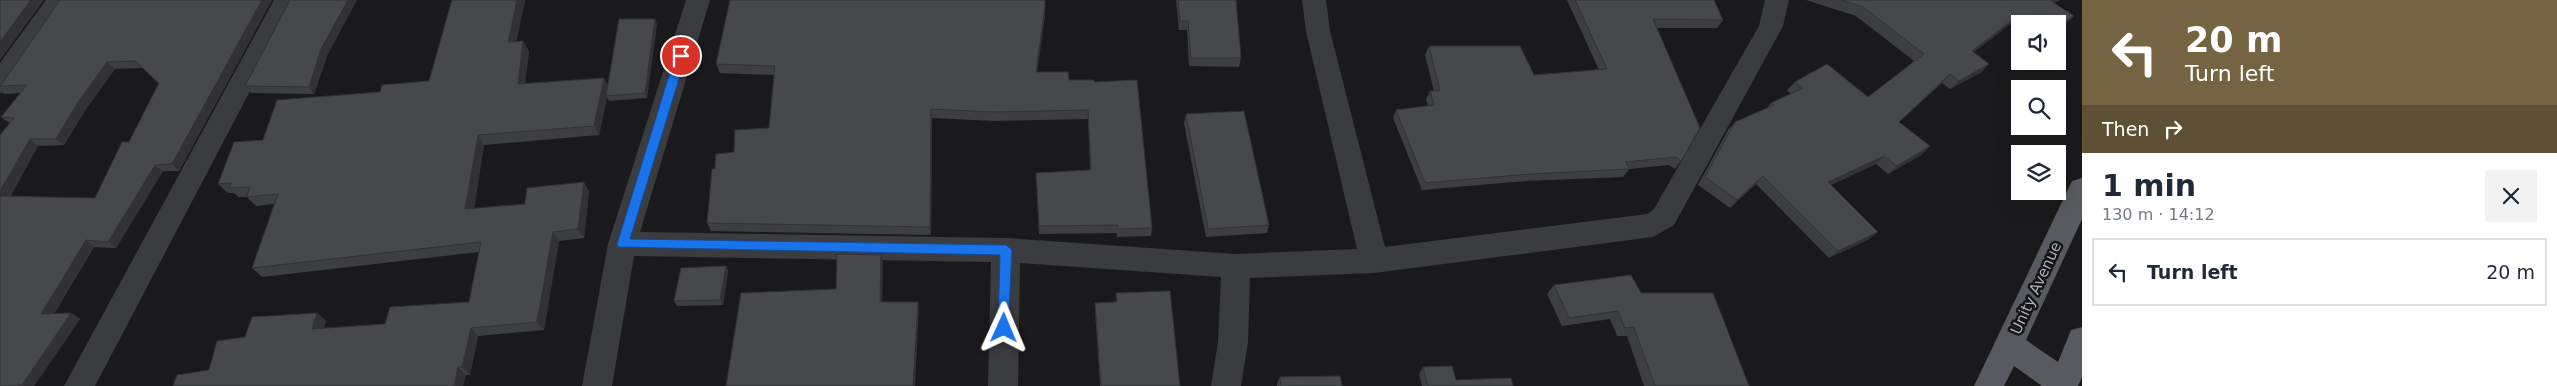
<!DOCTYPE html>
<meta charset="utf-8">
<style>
:root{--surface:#fff;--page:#f2f2f3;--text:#1f2937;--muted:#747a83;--line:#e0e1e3}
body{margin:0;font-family:"DejaVu Sans",sans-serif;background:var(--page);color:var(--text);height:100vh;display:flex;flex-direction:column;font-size:19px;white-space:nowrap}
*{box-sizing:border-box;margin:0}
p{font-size:16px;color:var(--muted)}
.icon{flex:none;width:28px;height:28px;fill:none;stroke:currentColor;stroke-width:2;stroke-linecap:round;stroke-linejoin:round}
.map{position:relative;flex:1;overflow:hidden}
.panel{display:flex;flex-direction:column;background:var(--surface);width:475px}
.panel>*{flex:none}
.guide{background:#756442;color:#fff;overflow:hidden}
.buttons{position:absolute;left:2011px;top:15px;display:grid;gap:10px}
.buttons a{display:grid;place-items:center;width:55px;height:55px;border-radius:0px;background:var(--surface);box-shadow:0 5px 20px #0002;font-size:25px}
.pin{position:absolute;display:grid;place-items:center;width:42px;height:42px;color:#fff;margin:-21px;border:2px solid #fff;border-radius:50%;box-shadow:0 1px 5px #0007}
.me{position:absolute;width:55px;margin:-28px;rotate:1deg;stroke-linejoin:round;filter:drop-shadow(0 0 4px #0008)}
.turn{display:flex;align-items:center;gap:18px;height:105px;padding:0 20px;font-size:22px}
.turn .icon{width:65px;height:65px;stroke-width:2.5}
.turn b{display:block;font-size:35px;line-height:42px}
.then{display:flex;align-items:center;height:48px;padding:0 20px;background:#0003;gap:10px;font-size:19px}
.round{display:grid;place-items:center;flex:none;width:52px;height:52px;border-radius:0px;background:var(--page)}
.overview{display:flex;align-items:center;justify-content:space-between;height:85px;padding:0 20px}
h1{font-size:30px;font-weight:700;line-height:38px}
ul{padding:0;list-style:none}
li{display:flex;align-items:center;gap:15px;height:68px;margin:0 10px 8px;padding:0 10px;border:2px solid var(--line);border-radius:0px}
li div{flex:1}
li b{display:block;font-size:19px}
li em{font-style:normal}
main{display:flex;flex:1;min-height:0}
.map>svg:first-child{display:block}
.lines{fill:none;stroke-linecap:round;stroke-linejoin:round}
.street{fill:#3b3c40;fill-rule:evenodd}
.primary{fill:#585a5f;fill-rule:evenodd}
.wall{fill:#3d3e41;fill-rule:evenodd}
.shaded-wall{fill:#323235}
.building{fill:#47484c;stroke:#323235}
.route{fill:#1a73e8;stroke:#114b97}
.labels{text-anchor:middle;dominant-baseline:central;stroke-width:5;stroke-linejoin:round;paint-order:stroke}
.street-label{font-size:15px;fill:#aeb2ba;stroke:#151517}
</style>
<main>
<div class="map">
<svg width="2082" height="386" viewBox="0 0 2082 386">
<rect width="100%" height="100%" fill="#1a1a1c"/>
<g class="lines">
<g class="street">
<path d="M46 0H71L9 90 0 93V63Z"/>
<path d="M274 0H298L95 386H64Z"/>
<path d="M686 0H710L640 232 1006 238 1236 254 1357 249 1306 31 1302 0H1326L1330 31 1385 247 1647 214 1654 209 1759 26 1765 0H1789L1783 26 1674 225 1653 237 1374 273 1250 278 1248 342 1241 386H1211L1218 342 1221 277 1020 263 1018 386H988L991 262 634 256 612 386H582L608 244Z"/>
</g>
<path class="primary" d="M2082 178V219L2026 340 2058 362 2071 330 2082 327V377L2078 386H2042L2014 366 2004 386H1974L2072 181Z"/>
</g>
<g class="wall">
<path d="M60 0H272L179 171H163L116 248 94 247 54 314 71 313 80 319 34 386H0L9 123 1 117 21 93 4 94 0 90V85L2 84ZM143 68 159 84 129 142 95 198 10 197 38 146 64 145 86 109 115 69Z"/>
<path d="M452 0H525L516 42 523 41 529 51 525 84 608 86 657 24 647 98 609 101 607 97 599 135 484 145 474 209 525 204 589 191 584 238 559 241 544 330 478 336 470 375H466L463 386H173L209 370 245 337 317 313 326 321 324 328 385 324 469 302 479 252 262 277 252 268 274 204 256 206 247 197H239L234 193H228L218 184 263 140 380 92 429 81Z"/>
<path d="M1176 0H1236L1241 58 1239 67 1189 66 1187 30H1179Z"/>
<path d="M1567 0H1714L1723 20 1717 28H1657L1681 161 1675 169 1669 165 1629 169 1623 177 1526 181 1422 190 1393 118 1396 110 1428 106 1426 99 1430 91H1434L1425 55 1429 46 1534 75 1599 70Z"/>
<path d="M1806 0H2060L2054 3 2074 16 2064 25 2058 24H2020V31L2010 24 1974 52 1989 64 1980 73 1950 89 1942 83 1899 122 1930 146 1921 155 1888 174 1876 164 1831 185 1869 239 1829 258 1756 184 1730 208 1698 185 1728 130 1735 122 1767 108 1771 103 1791 94 1787 90 1795 82 1868 97 1914 61 1856 16Z"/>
<path d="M1045 15 1037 72 1069 80 1094 82 1152 228 1151 236 1117 237V233L1039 234 1036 173 1090 170 1088 119 993 121 932 118 931 235 711 231 707 223 715 169 734 152 769 128 774 75 720 73 716 64Z"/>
<path d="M327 56 314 94 251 93 245 86Z"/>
<path d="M1186 114 1269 225 1267 233 1206 237 1184 123Z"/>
<path d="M726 266 728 271 723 305 677 306 674 301Z"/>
<path d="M1554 285 1641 293 1749 386H1644L1627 336H1617L1610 319 1562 326 1547 294Z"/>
<path d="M1116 293 1180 386H1100L1095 310V303L1116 302Z"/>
<path d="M1423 367 1456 380 1513 386H1422L1419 374Z"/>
<path d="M1280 377 1342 386H1277V384Z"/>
</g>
<g class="shaded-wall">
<path d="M31 0H44L0 60V42Z"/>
<path d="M262 0H272L179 171 172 164Z"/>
<path d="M348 0H357L327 56 314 94 309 87 321 49Z"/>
<path d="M517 0H525L514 52 508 42Z"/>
<path d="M2053 0H2060L2041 10 2051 1Z"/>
<path d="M1045 6V15L1036 81V72Z"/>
<path d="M2019 15 2010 24 1963 60 1972 51Z"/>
<path d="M2074 16 2064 25 2058 28V25Z"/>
<path d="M655 19 657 24 647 98 645 93Z"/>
<path d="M523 41 529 51 524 94 518 84Z"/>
<path d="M107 62 115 69 86 109 64 145 56 139 78 102Z"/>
<path d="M1989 64 1980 73 1950 89 1959 81Z"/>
<path d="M604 78 609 87 606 96 607 97 599 135 594 126Z"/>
<path d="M931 109 932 118 931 235 930 227Z"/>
<path d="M478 135 484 145 472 218 465 209Z"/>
<path d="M30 139 38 146 6 203 0 198V191Z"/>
<path d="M1930 146 1921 155 1888 174 1897 166Z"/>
<path d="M1884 156 1876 164 1820 190 1828 182Z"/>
<path d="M155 165 163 171 116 248 108 242Z"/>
<path d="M1763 176 1756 184 1730 208 1737 200Z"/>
<path d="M584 182 589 191 584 238 578 229Z"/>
<path d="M553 232 559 241 544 330 537 322Z"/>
<path d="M1878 232 1869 239 1829 258 1838 251Z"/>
<path d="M86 240 94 247 50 320 41 314Z"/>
<path d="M881 255 883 262 882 309 880 302Z"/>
<path d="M726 266 728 271 723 305 720 300Z"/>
<path d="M918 302 919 309 915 386H913Z"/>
<path d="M71 313 80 319 34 386H24L22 385Z"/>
<path d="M317 313 326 321 321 337 312 329Z"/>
<path d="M471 328 478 336 470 375 462 367Z"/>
<path d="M458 367 466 375 463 386H454Z"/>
</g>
<g class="building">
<path d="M0 0H31L0 42Z"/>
<path d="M60 0H262L172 164 155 165 108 242 86 240 41 314 71 313 22 385 19 384 18 386H0V196L95 198 122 142H129L159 83 135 61 107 62 78 102 56 139H30L0 191V135L14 118 1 117 27 85 0 86V85L2 84Z"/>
<path d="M290 0H348L321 49 309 87 245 86Z"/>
<path d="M452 0H517L508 42 523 41 518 84 604 78 594 126 478 135 465 209 525 204 527 188 584 182 578 229 553 232 537 322 471 328 462 367H458L454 386H173L177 375 209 370 217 341 245 337 252 317 317 313 312 329 385 324 390 307 469 302 481 242 252 268 278 194 247 197 250 187 229 188 231 183 218 184 234 142 263 140 277 100 380 92 382 85 429 81Z"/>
<path d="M730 0H1045V6L1036 72H1068L1069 80H1094V82L1137 80 1152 228 1118 229V225L1039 226 1036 173 1091 170 1088 110 993 112 931 109 930 227 707 223 712 169H715L716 154 734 152 735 130 769 128 775 66 716 64Z"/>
<path d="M1178 0H1236L1241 58H1191L1188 21H1180Z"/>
<path d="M1575 0H1714L1723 20 1653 19 1700 128 1681 161 1676 157 1626 162 1629 169 1530 174 1425 183 1396 110 1434 105 1430 91H1440L1429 46H1520L1534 75 1607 69Z"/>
<path d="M1841 0H2053L2051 1 2074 16 2058 25V24H2032L2019 15 1972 51 1989 64 1959 81 1950 74 1899 122 1930 146 1897 166 1884 156 1828 182 1878 232 1838 251 1763 176 1737 200 1705 177 1735 122 1774 105 1771 103 1803 88 1795 82 1827 64 1868 97 1924 54 1863 7Z"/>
<path d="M619 19H655L645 93 606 96Z"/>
<path d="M1244 111 1269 225 1208 229 1186 114Z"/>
<path d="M837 254 881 255 880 302H918L913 386H726L741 293 836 289Z"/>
<path d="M726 266 720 300 674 301 681 268Z"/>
<path d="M1631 275 1641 293H1713L1749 386H1655L1634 327 1625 328 1618 311 1569 318 1554 285Z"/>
<path d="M1170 291 1180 386H1101L1095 303 1117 302 1116 293Z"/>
<path d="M1452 366 1456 380 1511 378 1513 386H1428L1423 367Z"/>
<path d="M1340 376 1342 386H1281L1280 377Z"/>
</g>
<path class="route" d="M681 52 686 56 630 239 1006 245 1012 250 1008 332 1004 333 998 328 1000 255 618 247 617 244 675 56Z"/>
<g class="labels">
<g class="street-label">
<text transform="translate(2036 288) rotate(-65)">Unity Avenue</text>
</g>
</g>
</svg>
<div class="buttons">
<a><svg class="icon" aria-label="sound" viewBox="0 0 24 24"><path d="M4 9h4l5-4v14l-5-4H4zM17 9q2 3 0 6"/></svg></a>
<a><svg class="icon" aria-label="search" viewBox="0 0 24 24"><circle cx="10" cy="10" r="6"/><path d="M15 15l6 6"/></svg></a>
<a><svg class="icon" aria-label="layers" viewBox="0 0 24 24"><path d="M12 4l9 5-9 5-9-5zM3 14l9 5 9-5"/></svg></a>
</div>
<div class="pin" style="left:681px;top:56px;background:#d93025"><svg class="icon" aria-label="arrive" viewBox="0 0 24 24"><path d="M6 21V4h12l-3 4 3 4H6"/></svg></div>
<svg class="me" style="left:1004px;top:328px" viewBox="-20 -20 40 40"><path d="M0-17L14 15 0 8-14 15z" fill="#1a73e8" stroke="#fff" stroke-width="4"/></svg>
</div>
<section class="panel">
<div class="guide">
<div class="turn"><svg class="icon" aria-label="left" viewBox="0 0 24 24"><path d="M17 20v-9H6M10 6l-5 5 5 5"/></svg><div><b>20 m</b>Turn left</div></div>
<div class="then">Then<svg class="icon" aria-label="right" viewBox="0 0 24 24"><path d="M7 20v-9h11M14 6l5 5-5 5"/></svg></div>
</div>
<div class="overview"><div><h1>1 min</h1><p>130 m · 14:12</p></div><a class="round"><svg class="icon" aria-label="close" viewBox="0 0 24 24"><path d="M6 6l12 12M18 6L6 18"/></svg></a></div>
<ul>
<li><svg class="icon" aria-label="left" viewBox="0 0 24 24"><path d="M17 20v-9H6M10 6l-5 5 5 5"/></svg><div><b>Turn left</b></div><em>20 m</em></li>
</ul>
</section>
</main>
